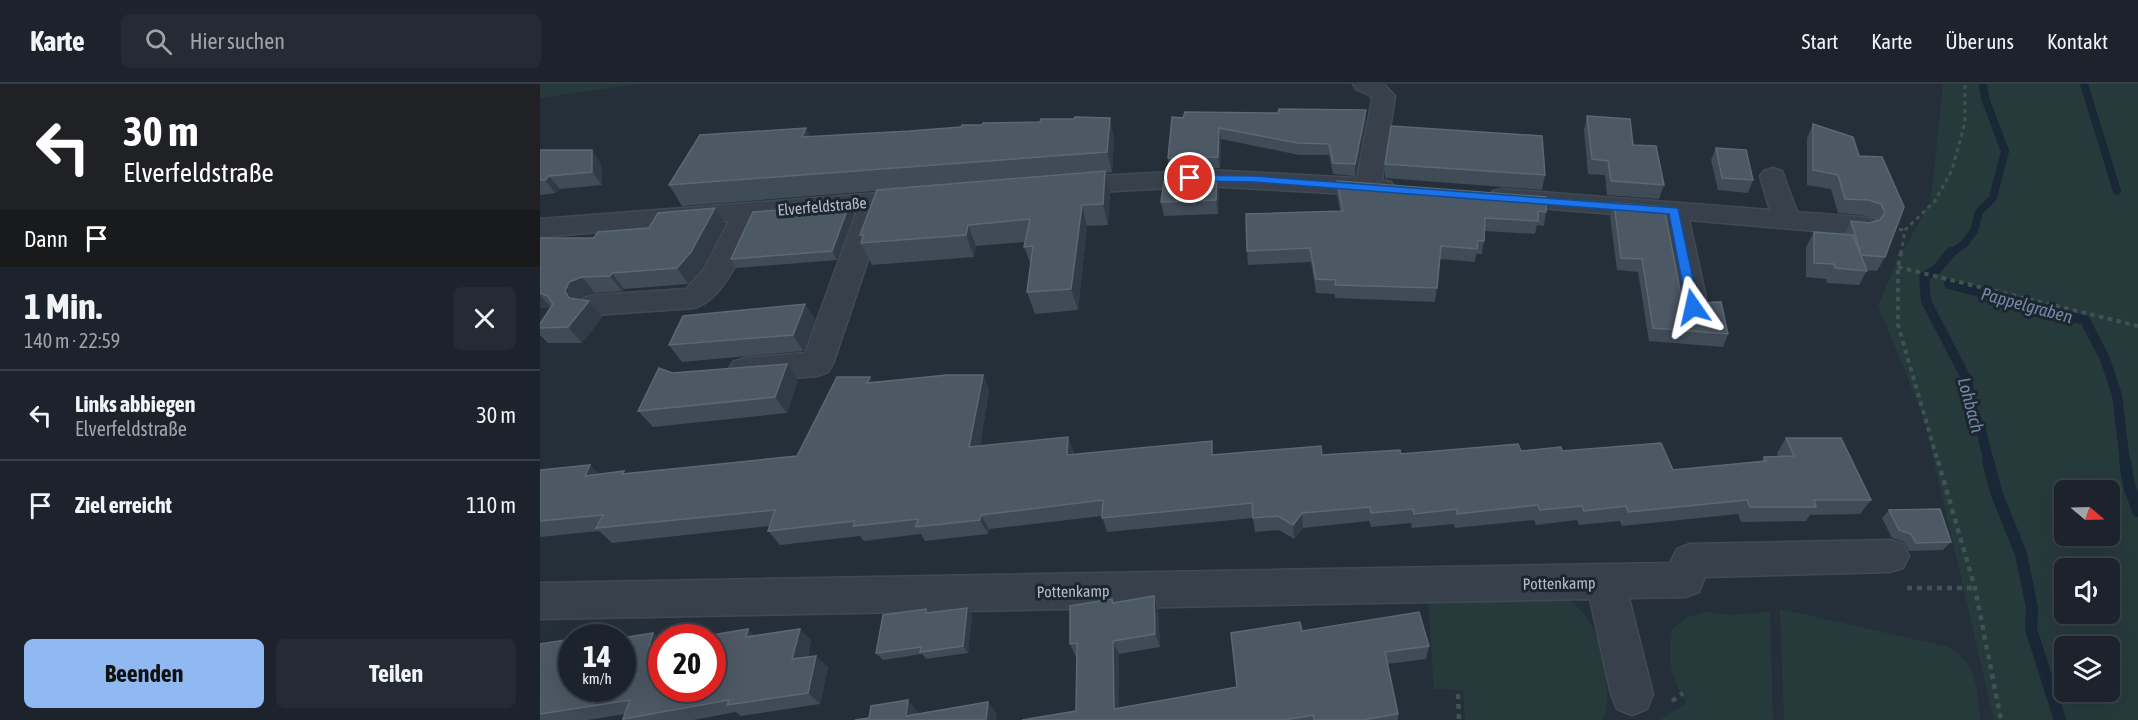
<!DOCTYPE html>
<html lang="de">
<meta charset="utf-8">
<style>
:root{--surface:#1c232c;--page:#252b34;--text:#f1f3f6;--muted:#a0a4a9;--line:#3a4048;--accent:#8fb9f0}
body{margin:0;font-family:"Asap Condensed",sans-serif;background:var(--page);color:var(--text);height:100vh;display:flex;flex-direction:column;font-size:22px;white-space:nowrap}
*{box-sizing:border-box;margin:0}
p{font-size:20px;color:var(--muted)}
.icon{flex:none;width:33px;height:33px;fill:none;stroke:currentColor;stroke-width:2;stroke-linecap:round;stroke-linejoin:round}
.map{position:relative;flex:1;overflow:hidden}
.sheet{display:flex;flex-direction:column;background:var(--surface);width:540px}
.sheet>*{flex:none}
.top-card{background:#202124;color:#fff;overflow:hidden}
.needle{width:39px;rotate:109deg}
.tools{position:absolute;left:1514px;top:396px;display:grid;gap:12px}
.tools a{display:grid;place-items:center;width:66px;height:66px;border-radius:9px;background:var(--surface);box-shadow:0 6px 24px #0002,0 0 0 2px var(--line);font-size:30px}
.speed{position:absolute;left:18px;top:540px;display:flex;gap:12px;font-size:30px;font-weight:700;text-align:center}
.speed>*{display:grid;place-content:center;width:78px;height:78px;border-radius:50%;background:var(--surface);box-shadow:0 6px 24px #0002,0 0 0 2px var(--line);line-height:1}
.speed small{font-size:15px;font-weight:400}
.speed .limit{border:9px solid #d22;background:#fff;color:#111}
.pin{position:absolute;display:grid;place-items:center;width:51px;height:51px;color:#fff;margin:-26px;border:3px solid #fff;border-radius:50%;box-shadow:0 2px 6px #0007}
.me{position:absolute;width:66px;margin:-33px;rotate:349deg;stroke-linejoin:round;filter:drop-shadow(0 0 4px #0008)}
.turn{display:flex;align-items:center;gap:21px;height:126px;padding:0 24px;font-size:27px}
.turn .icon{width:78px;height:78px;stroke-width:2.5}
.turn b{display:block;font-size:42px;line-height:51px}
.then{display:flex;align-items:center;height:57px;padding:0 24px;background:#0003;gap:12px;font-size:22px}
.round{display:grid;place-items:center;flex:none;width:63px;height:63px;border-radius:9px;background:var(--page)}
.headline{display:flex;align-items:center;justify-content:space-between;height:102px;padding:0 24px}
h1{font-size:36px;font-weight:700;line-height:45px}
.primary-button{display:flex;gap:12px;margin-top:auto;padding:12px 24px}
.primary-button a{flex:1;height:69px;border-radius:9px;background:var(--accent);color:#111;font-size:24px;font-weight:700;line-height:69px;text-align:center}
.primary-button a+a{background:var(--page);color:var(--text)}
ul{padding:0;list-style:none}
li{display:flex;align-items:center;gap:18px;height:90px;padding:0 24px;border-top:2px solid var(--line)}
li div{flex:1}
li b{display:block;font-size:22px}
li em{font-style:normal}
header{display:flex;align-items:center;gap:36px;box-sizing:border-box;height:84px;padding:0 30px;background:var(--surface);border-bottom:2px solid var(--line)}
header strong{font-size:28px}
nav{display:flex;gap:33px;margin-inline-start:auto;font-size:21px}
.search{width:420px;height:54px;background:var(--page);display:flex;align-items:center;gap:15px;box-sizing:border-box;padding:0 21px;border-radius:9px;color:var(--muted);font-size:22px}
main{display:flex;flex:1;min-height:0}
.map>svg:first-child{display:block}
.green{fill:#273a3b;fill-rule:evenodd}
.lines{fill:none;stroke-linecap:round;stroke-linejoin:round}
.stream-far2{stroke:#192737;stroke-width:8}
.stream-far1{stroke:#192737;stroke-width:10}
.stream{stroke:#192737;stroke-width:12}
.minor-casing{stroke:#414a54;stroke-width:3}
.path-far2{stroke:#3f5354;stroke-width:3;stroke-dasharray:4 4;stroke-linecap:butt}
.path-far1{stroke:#3f5354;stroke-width:4;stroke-dasharray:4.5 4.5;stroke-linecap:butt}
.path{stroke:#3f5354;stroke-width:4.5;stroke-dasharray:5 5;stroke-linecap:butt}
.minor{fill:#38414b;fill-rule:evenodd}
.wall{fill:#404b58}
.shaded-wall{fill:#303b47}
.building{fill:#4c5864;stroke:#5c6773;stroke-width:1.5}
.route{fill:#1a73e8;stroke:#114b97;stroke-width:1.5}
.labels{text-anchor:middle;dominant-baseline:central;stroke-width:6;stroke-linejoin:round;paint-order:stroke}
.street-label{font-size:16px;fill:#b4bcc6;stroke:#1d2630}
.water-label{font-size:18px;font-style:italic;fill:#6f88a3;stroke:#1d2630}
</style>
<header>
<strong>Karte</strong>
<div class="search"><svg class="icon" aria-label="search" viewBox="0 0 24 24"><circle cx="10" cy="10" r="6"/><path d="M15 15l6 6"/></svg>Hier suchen</div>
<nav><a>Start</a><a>Karte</a><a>Über uns</a><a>Kontakt</a></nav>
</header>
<main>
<section class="sheet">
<div class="top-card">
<div class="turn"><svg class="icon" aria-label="left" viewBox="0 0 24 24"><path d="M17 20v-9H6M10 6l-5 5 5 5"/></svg><div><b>30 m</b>Elverfeldstraße</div></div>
<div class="then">Dann<svg class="icon" aria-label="arrive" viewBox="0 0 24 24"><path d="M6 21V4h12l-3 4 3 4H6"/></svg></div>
</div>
<div class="headline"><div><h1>1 Min.</h1><p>140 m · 22:59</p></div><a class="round"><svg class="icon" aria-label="close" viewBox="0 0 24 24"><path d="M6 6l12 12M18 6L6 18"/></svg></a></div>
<ul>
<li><svg class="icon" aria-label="left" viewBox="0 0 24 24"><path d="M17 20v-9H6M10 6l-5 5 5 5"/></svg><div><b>Links abbiegen</b><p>Elverfeldstraße</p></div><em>30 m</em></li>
<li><svg class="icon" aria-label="arrive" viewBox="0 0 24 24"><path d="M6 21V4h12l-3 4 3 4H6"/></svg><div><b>Ziel erreicht</b></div><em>110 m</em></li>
</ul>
<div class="primary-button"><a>Beenden</a><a>Teilen</a></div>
</section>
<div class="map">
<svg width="1598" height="636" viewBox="0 0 1598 636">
<rect width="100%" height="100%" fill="#252f3a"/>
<g class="green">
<path d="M0 0H98L0 14Z"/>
<path d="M1403 0H1598V636H1454L1384 334 1338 222 1356 180 1391 116ZM1569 406V452H1524V406ZM1569 484V530H1524V484ZM1569 562V608H1524V562Z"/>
<path d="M1023 512C1038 521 1049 534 1056 550 1064 567 1073 621 1062 636H925L923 606 894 605 888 515Z"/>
<path d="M1240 525 1405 562C1439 578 1435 602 1441 636H1244Z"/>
<path d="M1166 528 1191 531 1230 528 1233 636H1120L1146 619C1130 589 1128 580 1132 546L1147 533Z"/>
</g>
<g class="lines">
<g class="stream-far2">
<path d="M1544 0 1577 107"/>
<path d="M1410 170 1424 160 1434 147 1439 128 1453 114 1465 67 1445 14 1443 0"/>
</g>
<g class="stream-far1">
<path d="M1411 168 1397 185 1384 193 1386 217 1428 298 1431 323 1441 346 1449 378"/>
<path d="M1409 200 1545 236 1565 275 1577 311 1585 378"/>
</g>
<g class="stream">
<path d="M1448 377 1456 408 1481 470 1492 524 1491 545 1520 636"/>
<path d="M1585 377 1589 401 1598 427"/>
</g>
<g class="minor-casing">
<g id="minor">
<path d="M813 0H844L855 12 842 96 851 98 855 104 851 110 842 112 667 102 522 110 513 108 509 102 513 96 522 94 667 86 817 94 832 16 831 12 816 5Z"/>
<path d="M1233 84 1242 87 1257 128 1321 133 1331 136 1335 142 1331 148 1321 151 1149 136 1168 223 1164 230 1153 233 1142 230 1138 223 1122 134 962 121 953 119 949 113 953 107 962 105 1230 126 1220 92 1224 87Z"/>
<path d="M378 106 387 108 391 114 387 120 345 125 293 280 288 288 277 292 204 298 193 294 188 286 193 278 204 274 265 269 317 127 217 135C204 163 186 215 154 224L55 231 44 228 40 221 44 214 55 211 146 205 164 185 189 137 0 153V135Z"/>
<path d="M1350 456 1363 460 1369 472 1363 484 1350 488 1165 493 1159 508 1145 513 1089 514 1113 610 1107 625 1092 631 1077 625 1071 610 1050 515 0 535V499L1130 479 1137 465 1150 460Z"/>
</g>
</g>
<g class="path-far2">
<path d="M1351 145 1365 146"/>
<path d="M1361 170 1365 146 1395 117 1412 86 1425 38V0"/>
</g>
<g class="path-far1">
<path d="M1361 168 1358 183V241L1398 378"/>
<path d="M1358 183 1598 242"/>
</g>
<g class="path">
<path d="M1398 377 1435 504 1461 636"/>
<path d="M1367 504H1435"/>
<path d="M918 610 919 636"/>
<path d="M1132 617 1143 609"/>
</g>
<use href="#minor" class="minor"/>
</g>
<g class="wall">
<path d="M826 26V37L815 92 793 90 789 71H759L681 55 680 84 629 86 628 74 643 34Z"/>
<path d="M1047 32 1093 61 1124 101 1119 115 1067 111 1065 91 1048 90 1044 46Z"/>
<path d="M1273 40 1319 72 1364 123 1345 173 1337 187 1327 186 1319 201 1287 199 1286 195 1266 193V163L1274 148 1304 150 1311 137 1329 139 1334 137 1333 135 1321 131 1298 129 1291 105 1267 101V54Z"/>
<path d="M270 53 574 54 572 88 566 89 570 109 568 141 547 142 538 226 495 230 487 208 491 181 484 163 485 158 436 162 434 173 332 181 321 159 322 156 320 151 336 107 142 122 129 101Z"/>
<path d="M1176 64 1213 96 1208 109 1178 106 1171 76Z"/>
<path d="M0 66 61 80 62 101 20 105 15 109 0 111Z"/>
<path d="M845 80 1005 91 1002 106 845 94Z"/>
<path d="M797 97 1006 128 1004 142 997 141 995 150 945 147 942 170H936L935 178 900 175 895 218 795 214V210L776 209 771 178 708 181 707 167 800 127 797 111Z"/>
<path d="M679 105 678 130 624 132 621 118Z"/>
<path d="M1074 119 1147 219 1188 250 1183 263 1109 257 1098 188 1077 186 1070 132Z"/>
<path d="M175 124 185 140 162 184 148 200 84 205 82 207 55 209 42 213 41 216 49 217 62 233 42 259H8L0 251V240L11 223 0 224V154H54L109 144Z"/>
<path d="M314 130 297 176 196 184 191 175Z"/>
<path d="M265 220 275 236 263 267 142 278 129 261Z"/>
<path d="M132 289 258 296 247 329 113 343 98 327Z"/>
<path d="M443 291 449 306 440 362 534 368 533 370 782 371 981 367H1022L1133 386 1221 378 1224 373 1238 372 1237 369 1246 354 1331 416 1320 430 1270 431 1266 437 1201 438 1198 430 1082 442 1080 437 1039 441 1037 436 996 441 994 436 915 444 914 440 872 444 871 439 831 443 829 437 763 444 754 455 739 446 715 448 713 434 567 448 562 432 449 445 448 450 385 457 381 450 324 457 320 452 240 461 228 447 229 442 72 459 59 447 0 453V386L60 390H87L257 372 330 293 333 298Z"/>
<path d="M1349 426 1411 458 1403 466 1369 467 1364 458 1352 454 1342 434Z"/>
<path d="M614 512 618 526 620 563 579 570V624L697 603 762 547 889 562 886 575 847 580 858 630V636H482L536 627V573L530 560 572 515 574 518Z"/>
<path d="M389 529 432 531 428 569 386 575 382 570 343 576 336 569Z"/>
<path d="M215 551 271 556 268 573 288 583 280 620 201 632 196 628 153 636H84L83 635 85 630 48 636H0V560L122 604Z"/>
</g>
<g class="shaded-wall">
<path d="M826 26V37L815 92V80Z"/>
<path d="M570 34 574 54 572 88 567 68Z"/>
<path d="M266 44 276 65 262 53Z"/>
<path d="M679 44 681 55 680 84 678 73Z"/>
<path d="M52 66 61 80 62 101 52 88Z"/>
<path d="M565 87 570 109 568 141 563 120Z"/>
<path d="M677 91 679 105 678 130 676 116Z"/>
<path d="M9 92 20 105 15 109 5 96Z"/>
<path d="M309 121 314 130 297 176 292 167Z"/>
<path d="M542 121 547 142 538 226 531 205Z"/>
<path d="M175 124 185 140 162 184 148 200 137 184Z"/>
<path d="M428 141 436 162 434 173 426 151Z"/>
<path d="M72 189 84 205 82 207 70 192Z"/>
<path d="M42 193 55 209 42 213 38 222 49 217 62 233 42 259 28 243 29 214 25 207 29 198Z"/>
<path d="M0 211 11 223 0 224Z"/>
<path d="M265 220 275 236 263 267 253 251Z"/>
<path d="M247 280 258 296 247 329 235 313Z"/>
<path d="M443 291 449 306 437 378 429 363Z"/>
<path d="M330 293 339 308 327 299Z"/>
<path d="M528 353 534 368 532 386 527 371Z"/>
<path d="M50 381 66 396 45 392Z"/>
<path d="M762 429 763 444 754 455 753 441Z"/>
<path d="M441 431 449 445 448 450 440 436Z"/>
<path d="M614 512 618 526 620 563 615 550Z"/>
<path d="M427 524 432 531 428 569 423 562Z"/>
<path d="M208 545 221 557 206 553Z"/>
<path d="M260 545 271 556 264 587 252 575Z"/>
<path d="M113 549 122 556V570L109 561Z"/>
<path d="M573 557 579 570V636L574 625Z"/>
<path d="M276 572 288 583 280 620 268 609Z"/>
<path d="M368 616 378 628V636L366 632Z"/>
<path d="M448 618 457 630 456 636H446Z"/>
</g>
<g class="building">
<path d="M739 25 826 26 815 80 793 79 789 60 758 59 679 44 678 73 628 74 632 33 643 34 645 28 738 29Z"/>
<path d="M1047 32 1090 35 1093 61 1116 62 1124 101 1071 97 1068 77 1052 75Z"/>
<path d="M535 33 570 34 567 68 129 101 160 51 266 44 262 53 370 47 421 43 422 41H442L443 39 500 38 501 35H534Z"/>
<path d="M1273 40 1313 53 1319 72 1342 73 1364 123 1345 173 1321 171 1311 137 1329 139 1340 136 1345 129 1341 120 1329 116 1305 115 1298 91 1273 86Z"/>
<path d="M851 42 1002 52 1005 91 845 80Z"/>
<path d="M1176 64 1206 66 1213 96 1182 94Z"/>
<path d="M0 66H52V88L9 92 5 96H0Z"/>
<path d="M565 87 563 120 542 121 531 205 487 208 493 162 484 163 490 135 428 141 426 151 321 159 324 151H320L337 106Z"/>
<path d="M677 91 676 116 621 118 625 92Z"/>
<path d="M797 97 1006 113V128L998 127V137L945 134 944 157 938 156 937 165 901 162 897 204 795 201 796 196 776 195 770 164 707 167 706 130 803 127Z"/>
<path d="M1074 119 1124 123 1141 211 1147 219 1158 222 1172 218H1181L1188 250 1113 244 1102 175 1081 174Z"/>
<path d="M309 121 292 167 191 175 213 128Z"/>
<path d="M175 124 151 168 137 184 72 189 70 192 42 193 29 198 25 207 29 214 49 217 28 243 0 244V240L13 220 8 212 0 209V154H54L58 148 109 144 118 129Z"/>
<path d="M1274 148 1313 151 1327 187 1295 184 1294 180 1274 179Z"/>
<path d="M265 220 253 251 129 261 143 232Z"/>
<path d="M247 280 235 313 98 327 119 284 132 289Z"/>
<path d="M407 291H443L429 363 528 353 527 371 672 357V371L781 362 782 371 860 366 861 370 978 360 981 367 1021 363 1022 367 1121 359 1133 386 1226 377 1224 373 1254 372 1246 354H1301L1331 416H1274L1276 423H1210L1207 416 1088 428 1086 422 1044 427 1042 422 1000 426 998 421 917 430V425L874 430 873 425 831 429 830 423 762 429 753 441 738 432 713 434 712 419 562 434 563 416 441 431 440 436 376 443 378 435 313 442 315 437 228 447 235 426 56 444 63 431 0 437V386L50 381 45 392 84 387 82 390 257 372 297 293H330L327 299Z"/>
<path d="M1400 425 1411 458 1376 459 1371 450 1359 446 1349 426Z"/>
<path d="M614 512 615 550 573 557 574 625 697 603 691 549 760 538 762 547 879 528 889 562 845 568 858 630 822 636H774L773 631 744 636H482L536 627 537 559 530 560V522L572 515 573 519Z"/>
<path d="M427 524 423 562 380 568 381 563 336 569 343 531 386 525V529Z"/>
<path d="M208 545 206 553 260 545 252 575 276 572 268 609 187 621 189 616 83 635 90 616 0 630V560L32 555V604H82V554L113 549 109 561 122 559V604H172V554H154Z"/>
<path d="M61 550 59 554H41Z"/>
<path d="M368 616 366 632 448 618 446 636H315L329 634 331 622Z"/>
</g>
<path class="route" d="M650 91 714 92 1138 124 1159 223 1153 228 1147 223 1129 130 714 98 646 97V92Z"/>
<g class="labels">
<g class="street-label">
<text transform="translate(282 122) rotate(-5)">Elverfeldstraße</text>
<text transform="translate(1019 499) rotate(-1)">Pottenkamp</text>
<text transform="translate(533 507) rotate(-1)">Pottenkamp</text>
</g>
<g class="water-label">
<text transform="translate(1487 221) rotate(15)">Pappelgraben</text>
<text transform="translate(1431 321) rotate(75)">Lohbach</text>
</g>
</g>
</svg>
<div class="tools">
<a><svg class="needle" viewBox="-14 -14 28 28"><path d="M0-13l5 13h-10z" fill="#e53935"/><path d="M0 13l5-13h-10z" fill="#a0a4a9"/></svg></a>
<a><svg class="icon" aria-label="sound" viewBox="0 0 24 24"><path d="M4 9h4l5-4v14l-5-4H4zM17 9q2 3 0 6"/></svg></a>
<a><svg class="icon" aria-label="layers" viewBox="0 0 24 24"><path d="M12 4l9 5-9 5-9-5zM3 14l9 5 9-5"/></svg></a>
</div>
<div class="speed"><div>14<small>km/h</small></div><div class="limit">20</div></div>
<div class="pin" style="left:650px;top:94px;background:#d93025"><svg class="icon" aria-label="arrive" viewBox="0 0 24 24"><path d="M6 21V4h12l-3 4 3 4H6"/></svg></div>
<svg class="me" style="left:1153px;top:223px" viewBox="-20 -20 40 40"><path d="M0-17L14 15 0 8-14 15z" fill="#1a73e8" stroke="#fff" stroke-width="4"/></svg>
</div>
</main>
